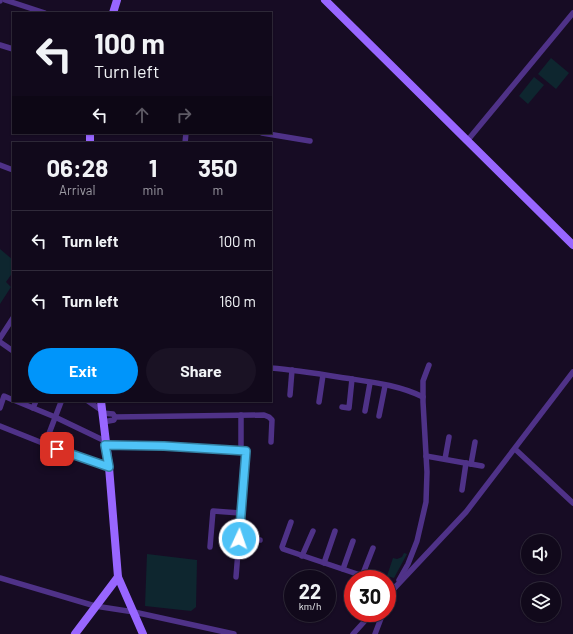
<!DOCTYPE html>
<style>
:root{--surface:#11091b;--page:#1a1224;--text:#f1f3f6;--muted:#9c9aa3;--line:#302a3a;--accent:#0095fa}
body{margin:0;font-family:Barlow,sans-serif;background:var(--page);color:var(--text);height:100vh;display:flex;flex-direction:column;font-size:15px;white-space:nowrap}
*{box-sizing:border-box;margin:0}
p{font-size:13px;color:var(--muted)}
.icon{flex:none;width:22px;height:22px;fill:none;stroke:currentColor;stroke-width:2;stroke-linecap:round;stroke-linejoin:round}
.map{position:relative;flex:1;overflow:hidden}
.sheet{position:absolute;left:12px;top:142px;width:260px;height:260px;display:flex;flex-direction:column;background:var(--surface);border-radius:0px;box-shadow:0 1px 3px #0004,0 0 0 1px var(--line)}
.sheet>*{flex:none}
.guide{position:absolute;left:12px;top:12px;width:260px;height:122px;border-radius:0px;box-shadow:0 1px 3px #0004,0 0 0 1px var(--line);background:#11091b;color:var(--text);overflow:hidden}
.fabs{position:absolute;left:521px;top:534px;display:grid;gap:8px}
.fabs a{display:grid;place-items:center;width:40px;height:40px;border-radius:50%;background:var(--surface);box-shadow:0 1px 3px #0004,0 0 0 1px var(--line);font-size:20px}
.speed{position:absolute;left:284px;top:570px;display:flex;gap:8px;font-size:20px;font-weight:700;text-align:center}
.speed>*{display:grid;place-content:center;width:52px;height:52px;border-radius:50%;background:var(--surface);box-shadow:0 1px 3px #0004,0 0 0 1px var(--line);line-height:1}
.speed small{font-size:10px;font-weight:400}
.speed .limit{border:6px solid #d22;background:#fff;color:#111}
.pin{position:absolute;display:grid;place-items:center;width:34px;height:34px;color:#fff;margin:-17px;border-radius:8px;box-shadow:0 2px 6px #0006}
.me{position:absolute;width:44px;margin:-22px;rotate:3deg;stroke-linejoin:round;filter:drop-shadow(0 0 3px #0008)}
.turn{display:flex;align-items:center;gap:14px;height:84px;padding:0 16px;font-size:18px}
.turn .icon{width:52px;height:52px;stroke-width:2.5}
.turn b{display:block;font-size:28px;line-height:34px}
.lanes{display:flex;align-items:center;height:38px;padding:0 16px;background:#0003;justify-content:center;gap:20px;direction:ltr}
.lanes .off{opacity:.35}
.eta{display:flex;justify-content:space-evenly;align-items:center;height:68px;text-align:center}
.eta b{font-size:24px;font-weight:700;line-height:28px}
.primary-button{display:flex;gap:8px;margin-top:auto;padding:8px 16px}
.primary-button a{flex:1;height:46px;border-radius:24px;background:var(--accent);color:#fff;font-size:16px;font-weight:700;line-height:46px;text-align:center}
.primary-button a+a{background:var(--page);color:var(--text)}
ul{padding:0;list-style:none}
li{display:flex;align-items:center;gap:12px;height:60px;padding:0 16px;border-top:1px solid var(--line)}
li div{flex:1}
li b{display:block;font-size:15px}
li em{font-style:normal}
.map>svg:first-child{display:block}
.green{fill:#0e262f}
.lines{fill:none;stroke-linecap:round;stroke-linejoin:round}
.street{stroke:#4f3288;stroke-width:5.5}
.secondary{stroke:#9866ff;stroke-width:8}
.route-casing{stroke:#337fa1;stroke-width:10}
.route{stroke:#4fc3f7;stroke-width:7}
</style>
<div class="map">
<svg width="573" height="634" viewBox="0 0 573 634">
<rect width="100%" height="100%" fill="#170c24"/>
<g class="green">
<path d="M551 58 569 73 556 89 538 74Z"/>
<path d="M534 77 544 85 528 104 519 96Z"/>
<path d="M0 249 13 260V272L6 282 11 287 0 304Z"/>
<path d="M404 553 407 554 394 578 387 576 393 558 397 559 402 557Z"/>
<path d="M147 554 197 560 196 607 191 611 145 606Z"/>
</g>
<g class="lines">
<g class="street">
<path d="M5 0 45 13"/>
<path d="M0 1V0"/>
<path d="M0 45 13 49"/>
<path d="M262 133 310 141"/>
<path d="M467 141 573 13"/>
<path d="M185 143 186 133"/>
<path d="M0 165 13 170"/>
<path d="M0 338 13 318"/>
<path d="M0 342 13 351"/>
<path d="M271 368C296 370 320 374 345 378 371 382 399 385 423 397"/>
<path d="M290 395 292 370"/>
<path d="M16 401 55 417 105 441"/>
<path d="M88 401 101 410"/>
<path d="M319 402 323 375"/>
<path d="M342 407 349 408 352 379"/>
<path d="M0 408 4 396 13 400"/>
<path d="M33 408 36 401"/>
<path d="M365 411 370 383"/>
<path d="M102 413 113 414 115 417 114 420 103 422"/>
<path d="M241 415V445"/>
<path d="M379 416 385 386"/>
<path d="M115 417 264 415 269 417 272 420 271 442"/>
<path d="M0 426 45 444 109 467"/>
<path d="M45 444 61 402"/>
<path d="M105 445 164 446 246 451 236 577"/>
<path d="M515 449 573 503"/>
<path d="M426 456 482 466"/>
<path d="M445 459 449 437"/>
<path d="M471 464 475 442"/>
<path d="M462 490 466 463"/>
<path d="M291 522 282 547 283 549 372 579"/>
<path d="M239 539 260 540"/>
<path d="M210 547 213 511 240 513"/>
<path d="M302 556 313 531"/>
<path d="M324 563 335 531"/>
<path d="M343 569 353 541"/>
<path d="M362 576 373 548"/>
<path d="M0 578 95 606 134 612 234 634"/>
<path d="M399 580 408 564 417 541 426 502 427 472 423 402V381L429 365"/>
<path d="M387 584 395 587"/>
<path d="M387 596 466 512 573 372"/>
<path d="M387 604 392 593"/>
<path d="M353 634 372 613"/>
<path d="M375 634 383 613"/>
</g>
<g class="secondary">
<path d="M325 0 573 245"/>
<path d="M113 13 117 0"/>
<path d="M90 143V133"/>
<path d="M118 577 143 634"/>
<path d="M75 634 118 577 109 467 101 401"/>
</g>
</g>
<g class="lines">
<g class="route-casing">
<path id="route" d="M57 449 109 467 105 445 164 446 246 451 239 539"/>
</g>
<use href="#route" class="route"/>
</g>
</svg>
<div class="fabs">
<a><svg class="icon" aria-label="sound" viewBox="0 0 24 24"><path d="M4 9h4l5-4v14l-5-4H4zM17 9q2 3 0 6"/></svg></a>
<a><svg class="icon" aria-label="layers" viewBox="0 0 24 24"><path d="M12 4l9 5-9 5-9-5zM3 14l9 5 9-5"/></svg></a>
</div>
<div class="speed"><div>22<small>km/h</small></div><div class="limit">30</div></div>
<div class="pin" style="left:57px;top:449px;background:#d93025"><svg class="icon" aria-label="arrive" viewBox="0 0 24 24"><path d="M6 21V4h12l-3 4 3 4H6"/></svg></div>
<svg class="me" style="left:239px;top:539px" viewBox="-20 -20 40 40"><circle r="17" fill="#4fc3f7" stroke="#fff" stroke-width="3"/><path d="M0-11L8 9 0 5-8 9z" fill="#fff"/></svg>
<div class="guide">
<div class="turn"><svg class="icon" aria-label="left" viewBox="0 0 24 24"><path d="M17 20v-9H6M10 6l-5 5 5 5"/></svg><div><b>100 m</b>Turn left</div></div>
<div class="lanes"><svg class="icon" aria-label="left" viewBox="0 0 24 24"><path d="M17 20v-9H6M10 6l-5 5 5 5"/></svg><svg class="icon off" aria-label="ahead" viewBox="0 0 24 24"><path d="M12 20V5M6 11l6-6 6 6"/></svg><svg class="icon off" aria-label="right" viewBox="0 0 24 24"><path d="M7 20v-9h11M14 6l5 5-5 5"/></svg></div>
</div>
<section class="sheet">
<div class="eta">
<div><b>06:28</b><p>Arrival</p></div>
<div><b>1</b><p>min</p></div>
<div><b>350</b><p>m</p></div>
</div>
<ul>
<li><svg class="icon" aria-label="left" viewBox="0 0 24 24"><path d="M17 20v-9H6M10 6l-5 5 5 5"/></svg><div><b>Turn left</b></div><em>100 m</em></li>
<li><svg class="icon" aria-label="left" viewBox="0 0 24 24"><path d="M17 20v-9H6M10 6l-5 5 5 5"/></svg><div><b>Turn left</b></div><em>160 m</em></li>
</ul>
<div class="primary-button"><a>Exit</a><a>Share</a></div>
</section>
</div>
